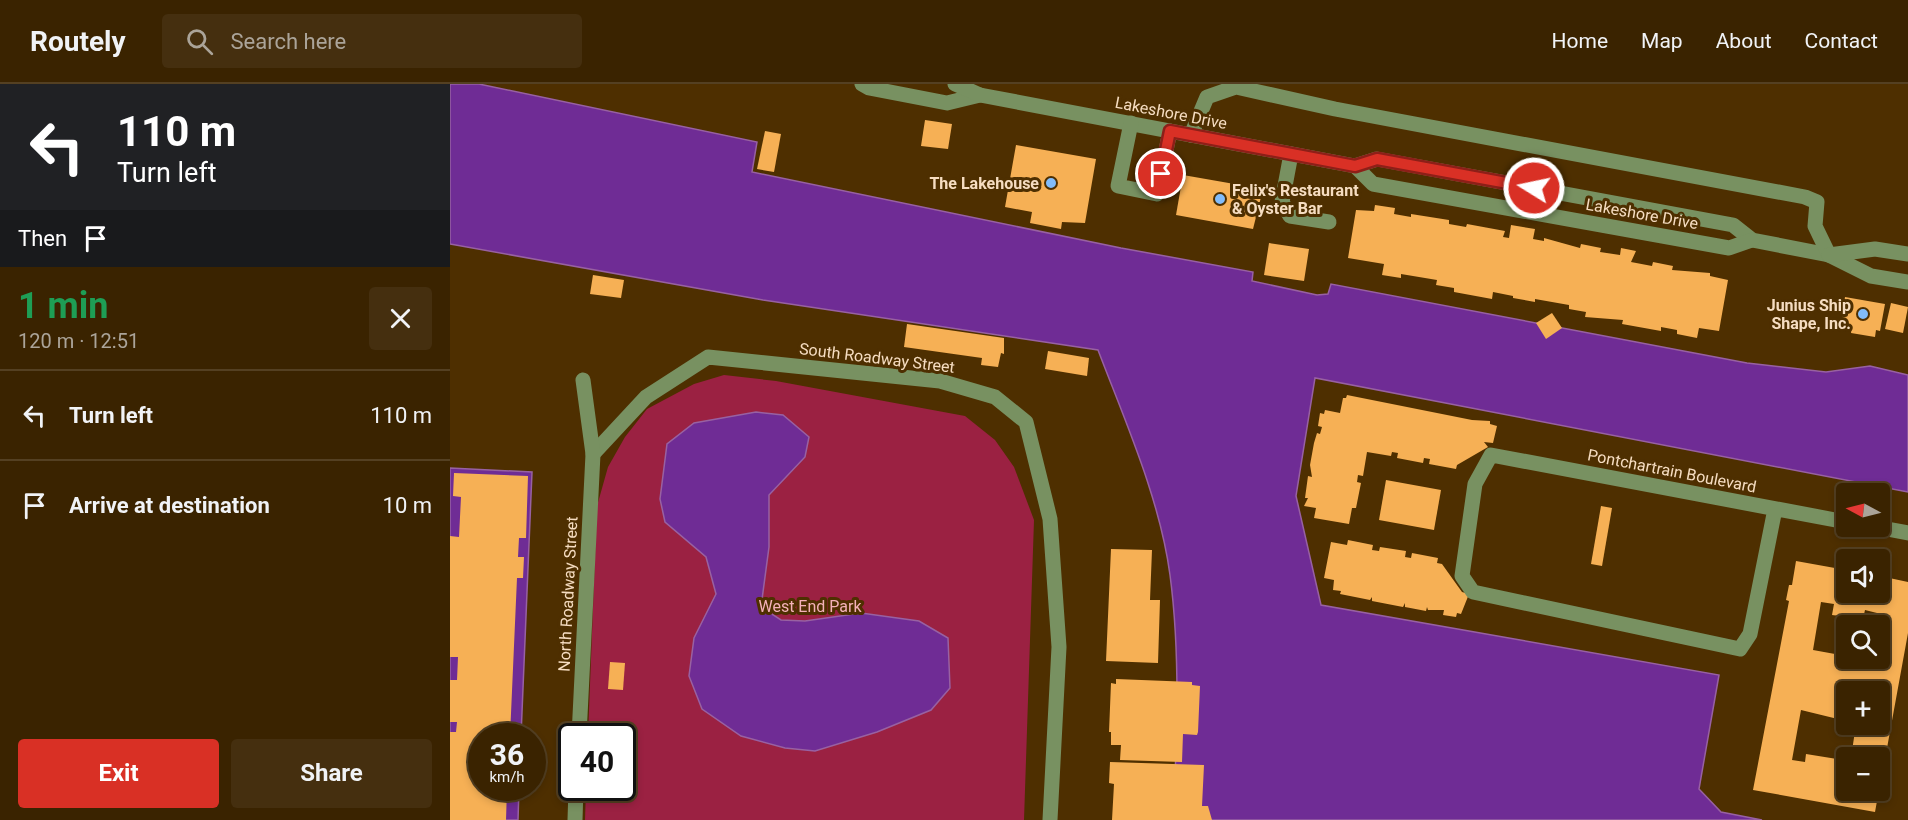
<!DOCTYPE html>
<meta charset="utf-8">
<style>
:root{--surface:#3a2300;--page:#452f0f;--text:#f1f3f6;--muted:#aba499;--line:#544022;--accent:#d93025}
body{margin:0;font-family:Roboto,sans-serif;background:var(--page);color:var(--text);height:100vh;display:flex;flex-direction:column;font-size:22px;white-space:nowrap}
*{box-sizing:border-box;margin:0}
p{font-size:20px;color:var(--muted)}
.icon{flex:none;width:33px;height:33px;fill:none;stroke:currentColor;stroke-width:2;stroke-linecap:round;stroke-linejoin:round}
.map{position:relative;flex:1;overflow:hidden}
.details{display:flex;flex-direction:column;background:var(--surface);width:450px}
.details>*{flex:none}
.banner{background:#202124;color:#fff;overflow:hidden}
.needle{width:39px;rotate:277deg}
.controls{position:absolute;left:1386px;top:399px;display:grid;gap:12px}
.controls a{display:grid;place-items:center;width:54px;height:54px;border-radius:6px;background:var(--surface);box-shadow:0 3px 9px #0003,0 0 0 2px var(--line);font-size:30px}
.speed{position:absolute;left:18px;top:639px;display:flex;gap:12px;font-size:30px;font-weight:700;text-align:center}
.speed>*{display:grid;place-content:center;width:78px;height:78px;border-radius:50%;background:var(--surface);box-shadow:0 3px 9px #0003,0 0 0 2px var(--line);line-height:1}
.speed small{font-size:15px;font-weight:400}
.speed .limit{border:3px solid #111;border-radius:9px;background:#fff;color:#111}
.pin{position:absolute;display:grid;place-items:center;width:51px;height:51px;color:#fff;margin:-26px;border:3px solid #fff;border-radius:50%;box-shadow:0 2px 6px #0007}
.me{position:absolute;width:66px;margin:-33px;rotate:280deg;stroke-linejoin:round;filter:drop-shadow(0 0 4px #0008)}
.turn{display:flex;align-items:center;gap:21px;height:126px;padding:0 18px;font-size:27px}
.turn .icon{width:78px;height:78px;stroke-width:2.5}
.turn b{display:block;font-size:42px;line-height:51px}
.then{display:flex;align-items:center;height:57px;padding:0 18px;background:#0003;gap:12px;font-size:22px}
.round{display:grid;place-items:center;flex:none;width:63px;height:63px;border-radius:6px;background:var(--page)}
.overview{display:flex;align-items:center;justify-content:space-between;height:102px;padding:0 18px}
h1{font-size:36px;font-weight:700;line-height:45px;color:#1e9e55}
.action{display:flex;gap:12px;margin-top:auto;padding:12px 18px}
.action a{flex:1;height:69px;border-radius:6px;background:var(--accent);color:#fff;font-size:24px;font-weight:700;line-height:69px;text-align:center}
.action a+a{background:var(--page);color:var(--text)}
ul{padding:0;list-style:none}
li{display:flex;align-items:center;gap:18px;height:90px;padding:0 18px;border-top:2px solid var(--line)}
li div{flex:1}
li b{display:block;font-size:22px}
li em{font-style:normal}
header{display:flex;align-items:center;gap:36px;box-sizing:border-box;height:84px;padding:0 30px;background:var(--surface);border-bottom:2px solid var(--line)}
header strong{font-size:28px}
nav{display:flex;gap:33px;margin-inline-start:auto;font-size:21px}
.search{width:420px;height:54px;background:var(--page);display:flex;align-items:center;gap:15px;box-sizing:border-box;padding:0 21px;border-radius:6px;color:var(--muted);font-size:22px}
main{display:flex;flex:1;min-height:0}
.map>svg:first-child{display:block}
.green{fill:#9b2142}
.water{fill:#6f2c95;stroke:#9861a2;stroke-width:1.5}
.building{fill:#f6b055;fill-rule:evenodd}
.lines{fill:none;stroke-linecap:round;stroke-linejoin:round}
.minor{stroke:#789161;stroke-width:15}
.route-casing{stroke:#8d1f18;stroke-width:15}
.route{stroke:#d93025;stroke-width:10}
.poi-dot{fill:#82bcfa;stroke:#4e2f00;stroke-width:2}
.labels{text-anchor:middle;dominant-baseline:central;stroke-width:6;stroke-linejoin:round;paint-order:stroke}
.street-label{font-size:16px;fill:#f6ddc1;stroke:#4e2f00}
.poi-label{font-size:16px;font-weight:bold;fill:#f6ddc1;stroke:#4e2f00;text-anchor:end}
.park-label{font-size:16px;fill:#f4b1b9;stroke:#4e2f00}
</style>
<header>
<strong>Routely</strong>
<div class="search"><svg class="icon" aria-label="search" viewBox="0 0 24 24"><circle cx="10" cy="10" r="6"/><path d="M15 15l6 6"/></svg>Search here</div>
<nav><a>Home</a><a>Map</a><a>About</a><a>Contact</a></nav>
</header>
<main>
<section class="details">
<div class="banner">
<div class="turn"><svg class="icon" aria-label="left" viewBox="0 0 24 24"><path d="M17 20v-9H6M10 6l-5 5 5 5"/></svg><div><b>110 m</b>Turn left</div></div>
<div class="then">Then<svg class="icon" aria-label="arrive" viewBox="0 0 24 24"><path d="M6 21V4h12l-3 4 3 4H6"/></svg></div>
</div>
<div class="overview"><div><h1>1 min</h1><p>120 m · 12:51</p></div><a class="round"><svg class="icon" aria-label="close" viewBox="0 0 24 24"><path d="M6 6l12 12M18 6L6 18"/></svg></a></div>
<ul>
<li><svg class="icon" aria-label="left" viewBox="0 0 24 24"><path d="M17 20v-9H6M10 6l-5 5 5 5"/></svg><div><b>Turn left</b></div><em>110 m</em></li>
<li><svg class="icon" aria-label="arrive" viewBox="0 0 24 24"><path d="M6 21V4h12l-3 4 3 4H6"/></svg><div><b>Arrive at destination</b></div><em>10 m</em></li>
</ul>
<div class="action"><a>Exit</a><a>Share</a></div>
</section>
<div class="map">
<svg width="1458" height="736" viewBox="0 0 1458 736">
<rect width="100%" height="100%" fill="#4e2f00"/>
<path class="green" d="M274 291 326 297 515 332 545 356 564 383 584 436 574 736H135L136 704H172V652H138L147 422 158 383 175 353 197 325 244 300Z"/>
<g class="water">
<path d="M0 0H29L307 58 302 88 671 164 803 188 802 197 867 211 878 210 881 200 1297 279 1376 288 1420 282 1458 291V408L865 294 846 412 871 521 1269 591 1249 705 1271 728 1312 736H722C728 660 730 566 720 491 710 415 675 337 648 266L313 216 0 160Z"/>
<path d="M306 328 333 331 359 353 355 373 319 411V463L311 523 331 536 355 537 411 529 469 537 498 554 500 604 481 626 427 648 365 667 335 664 291 652 252 625 239 592 244 554 266 510 256 473 215 438 210 415 217 360 244 339Z"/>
<path d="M0 384 82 388 71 652H32V704H69L68 736H0Z"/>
</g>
<g class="building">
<path d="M475 36 502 40 498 65 471 62Z"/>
<path d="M315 47 331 50 324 88 307 85Z"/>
<path d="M566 61 646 75 635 139 612 138 611 145 580 139 582 128 555 123Z"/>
<path d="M733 91 813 105 803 145 726 131Z"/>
<path d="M925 121 945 124 944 130 961 133V130L999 136V140L1016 143 1017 140 1055 147 1053 153 1059 154 1061 141 1085 145 1083 155 1094 157V154L1130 164 1131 160 1151 164 1150 168 1170 171 1171 164 1186 167 1181 178 1202 182 1203 178 1223 182 1222 186 1260 189V192L1278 196 1269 247 1249 244 1247 254 1227 250V246L1211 243V247L1172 240 1173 236 1135 233 1136 228 1119 225V221L1085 215V218L1063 214V212L1043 208 1042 215 1004 208V204L986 201 987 196 951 190V194L932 191 934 180 898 174 906 126 924 127Z"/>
<path d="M819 159 859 165 854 197 814 191Z"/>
<path d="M143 191 174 196 171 214 140 210Z"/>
<path d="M1395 213 1435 220 1430 247 1426 246 1425 253 1401 249 1402 242 1391 240Z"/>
<path d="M1441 219 1458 223 1453 249 1435 245Z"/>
<path d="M1102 229 1112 244 1096 255 1086 239Z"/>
<path d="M457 240 554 254V270L551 269 548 283 531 281 532 274 454 263Z"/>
<path d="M598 267 639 274 637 292 595 285Z"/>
<path d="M897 311 1022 336 1040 337V340L1047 342 1043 359 1034 358 1038 363 1007 381 1006 385 979 380 980 375 974 374 973 379 947 374 948 369 942 368 941 372 917 368 913 392 908 391 907 398 911 399 906 424H902L899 440 864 434 866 424 854 422 858 414H855L858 392 862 393 860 381 864 359 867 349 870 350 872 343 868 342 870 329 874 330 875 326 890 329 893 314H896Z"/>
<path d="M4 389 78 392 76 454H69L68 473H74L73 494H67L60 652H32V704H57L56 736H0V648H6L7 638H0V596H7L8 573H0V452L9 453 11 413 3 412Z"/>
<path d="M936 396 991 406 984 446 929 436Z"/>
<path d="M1151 422 1162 424 1152 482 1141 480Z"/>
<path d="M898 456 923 461 922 466 929 467 930 463 956 467 955 473 961 474 962 469 988 474 987 479 992 480 1012 508 1019 510 1011 530 1007 529 1006 533 993 531 994 526H978L977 523 976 527 955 523V519L953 523 922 517V513L920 516 890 510 891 507 883 506 884 496 874 494 881 458 897 461Z"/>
<path d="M661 465 702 466 700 516H710L708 579 656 577Z"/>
<path d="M1346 477 1396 486V508H1430V492L1458 498V549L1431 697 1430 674H1401L1406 640H1430V608H1396V637L1351 626 1342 676 1355 678 1356 670 1387 675 1385 684 1396 686V706H1429L1425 728 1303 706 1339 517 1336 516 1339 501H1342ZM1371 518 1384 520 1382 531 1413 535 1415 526 1427 529 1425 542H1430V574H1420L1419 580H1415L1416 575 1396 574V572L1363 566Z"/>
<path d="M160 578 175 579 173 606 158 605Z"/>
<path d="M666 595 742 598V601L750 602 748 648 747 651 733 650 732 678 670 676 671 661H661V648H659L661 599 666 600Z"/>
<path d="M660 678 754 681 752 722H758L762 736H662L664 700 659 699Z"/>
</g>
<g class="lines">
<g class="minor">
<path d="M412 0 419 4 497 19 530 11"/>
<path d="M505 0 530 11 905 82 927 75 1283 141 1302 156 1379 171 1421 192 1458 198"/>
<path d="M681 39 668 102 707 110 720 47"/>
<path d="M741 51 757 13 786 3 885 25 1355 113 1367 118 1365 142 1379 171"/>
<path d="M841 70 832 118 840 132 879 138"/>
<path d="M905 82 923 100 1279 164 1302 156"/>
<path d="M1379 171 1425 165 1458 170"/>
<path d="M143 370 196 313 258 273 490 297 545 313 576 338 600 435 609 563 600 736"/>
<path d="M1325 425 1300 550 1290 565 1023 508 1012 492 1025 400 1041 371 1396 438"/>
<path d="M1421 442 1458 449"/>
<path d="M129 652 143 370 133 296"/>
<path d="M125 736 126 704"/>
</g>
</g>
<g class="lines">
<g class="route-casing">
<path id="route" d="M711 90 720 47 905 82 927 75 1084 104"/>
</g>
<use href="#route" class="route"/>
</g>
<g class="poi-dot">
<circle cx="601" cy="99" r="6"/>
<circle cx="770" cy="115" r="6"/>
<circle cx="1413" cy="230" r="6"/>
</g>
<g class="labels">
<g class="street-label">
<text transform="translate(721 29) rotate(11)">Lakeshore Drive</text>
<text transform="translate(1192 130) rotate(10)">Lakeshore Drive</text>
<text transform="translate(427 274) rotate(7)">South Roadway Street</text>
<text transform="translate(1222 387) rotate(11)">Pontchartrain Boulevard</text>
<text transform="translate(118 510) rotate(-87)">North Roadway Street</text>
</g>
<g class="poi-label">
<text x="589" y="99">The Lakehouse</text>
<text x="782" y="106" text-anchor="start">Felix's Restaurant<tspan x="782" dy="18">&amp; Oyster Bar</tspan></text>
<text x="1401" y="221">Junius Ship<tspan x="1401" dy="18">Shape, Inc.</tspan></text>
</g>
<g class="park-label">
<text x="360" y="522">West End Park</text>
</g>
</g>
</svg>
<div class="controls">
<a><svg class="needle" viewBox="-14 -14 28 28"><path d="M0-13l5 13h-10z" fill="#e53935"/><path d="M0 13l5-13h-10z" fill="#aba499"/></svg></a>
<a><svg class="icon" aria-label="sound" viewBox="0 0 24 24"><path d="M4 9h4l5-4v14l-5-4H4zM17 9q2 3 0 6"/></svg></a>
<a><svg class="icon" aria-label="search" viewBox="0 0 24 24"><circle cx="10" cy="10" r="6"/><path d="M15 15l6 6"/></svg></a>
<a>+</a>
<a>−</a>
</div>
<div class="speed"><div>36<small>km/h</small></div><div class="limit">40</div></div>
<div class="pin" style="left:711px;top:90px;background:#d93025"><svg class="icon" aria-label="arrive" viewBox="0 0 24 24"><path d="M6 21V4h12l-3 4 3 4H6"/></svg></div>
<svg class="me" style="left:1084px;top:104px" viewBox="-20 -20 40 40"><circle r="17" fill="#d93025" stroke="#fff" stroke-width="3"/><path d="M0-11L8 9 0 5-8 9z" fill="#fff"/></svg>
</div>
</main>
